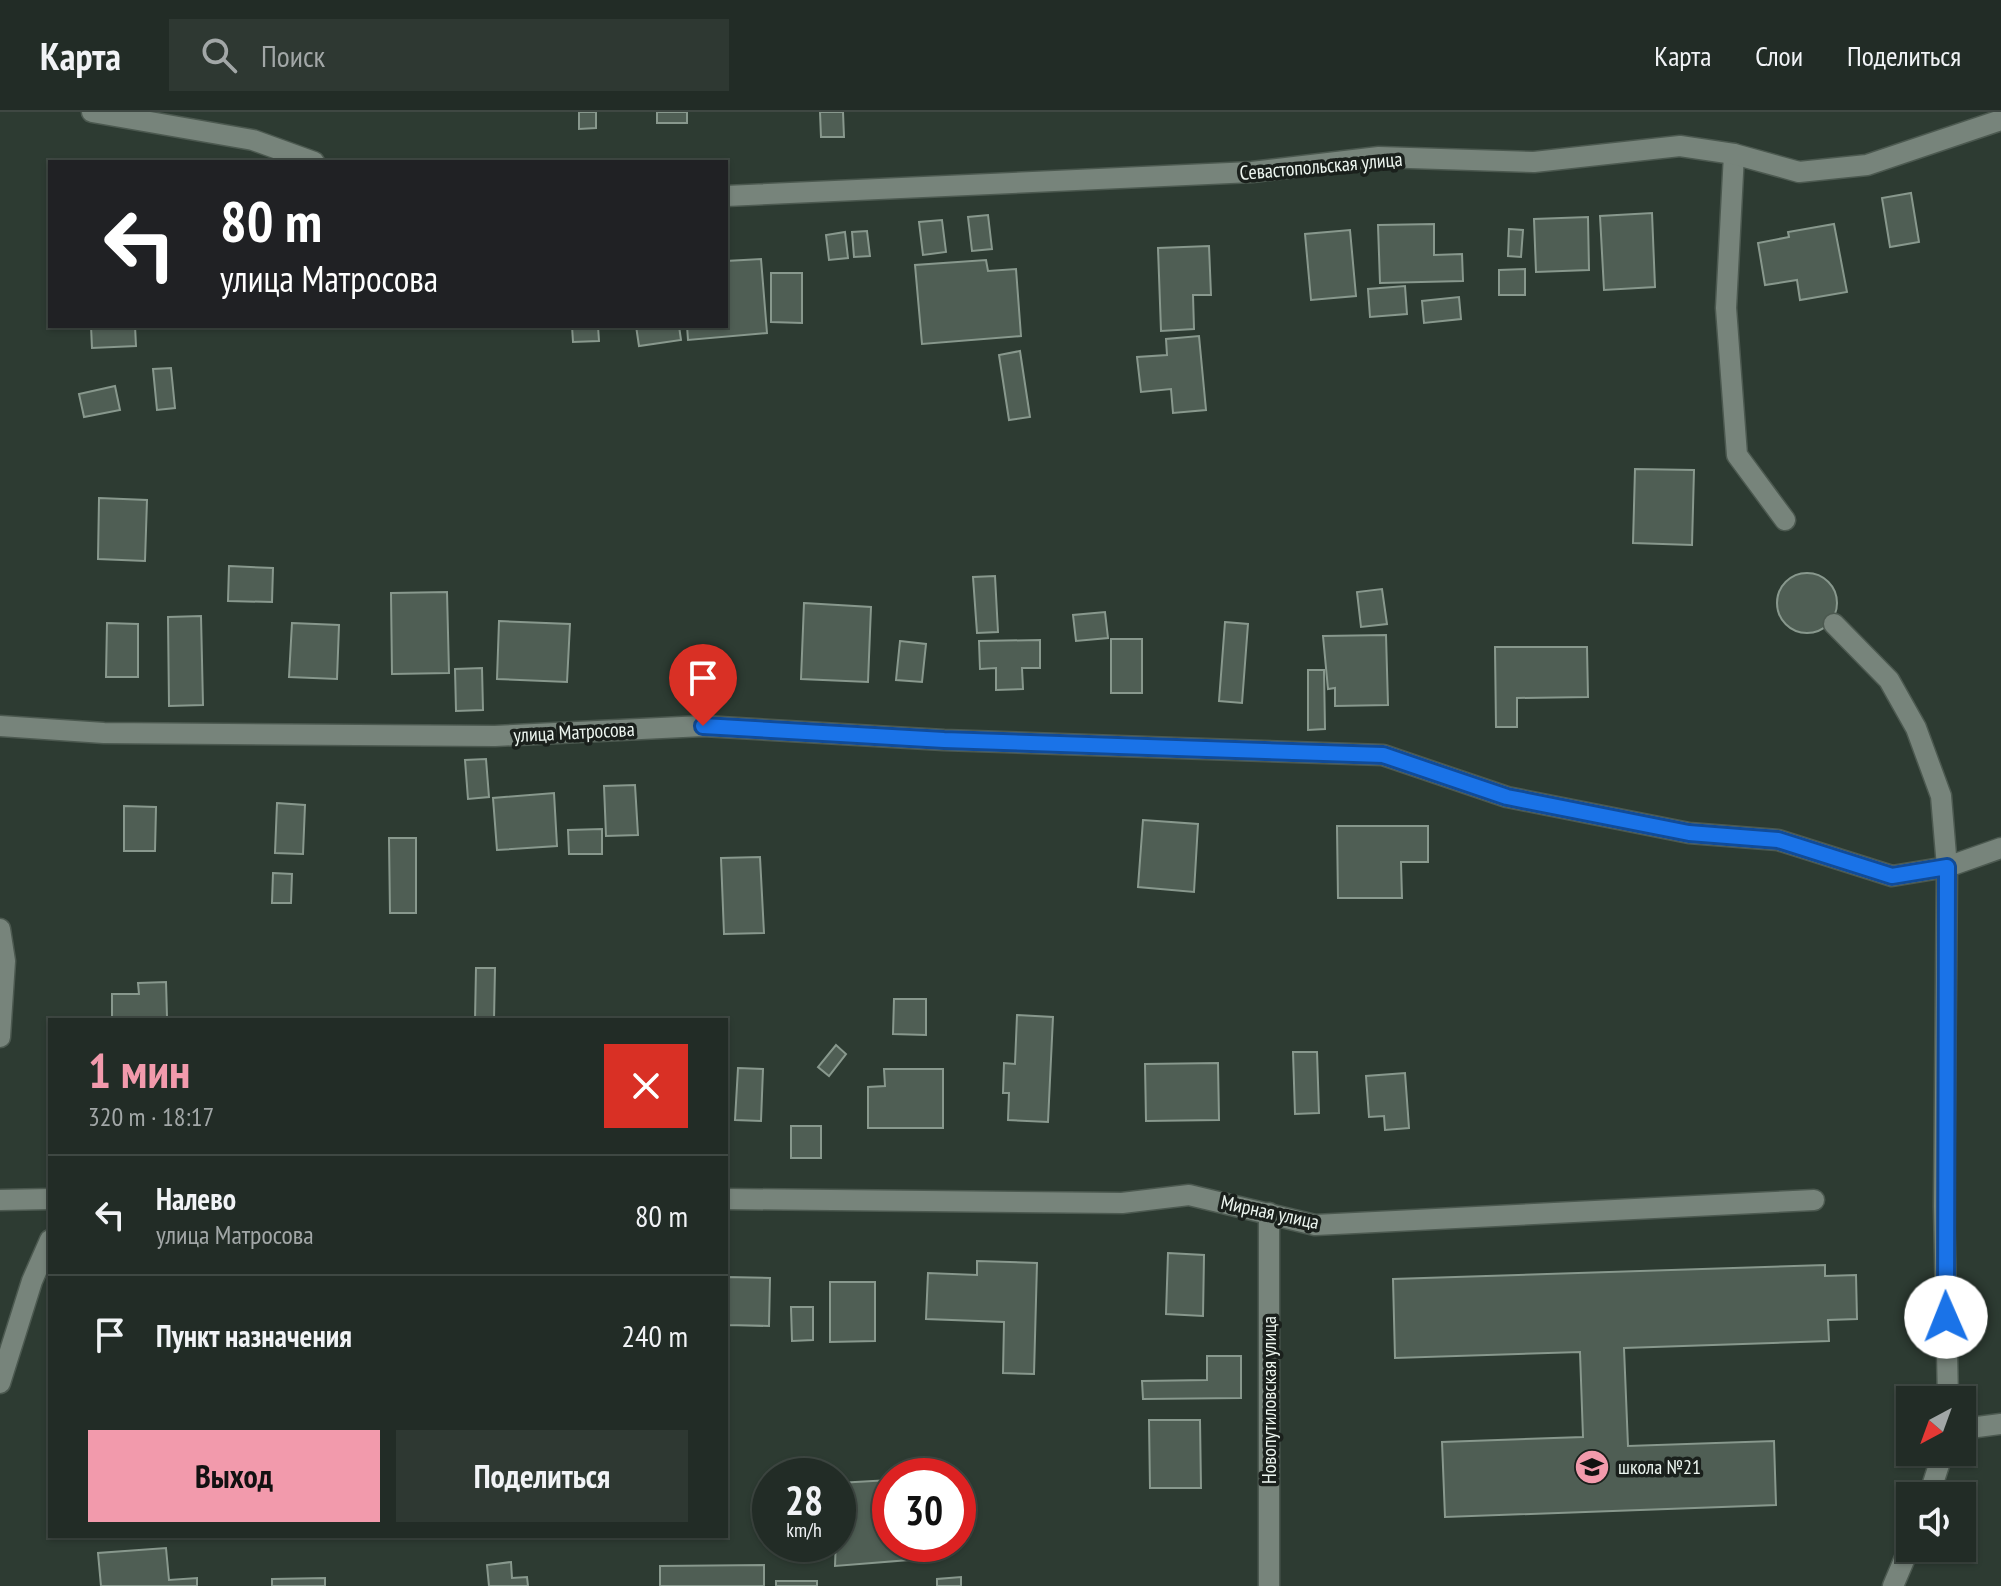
<!DOCTYPE html>
<html lang="ru">
<meta charset="utf-8">
<style>
:root{--surface:#222c26;--page:#2e3832;--text:#f1f3f6;--muted:#a2a7a7;--line:#3f4843;--accent:#f29aac}
body{margin:0;font-family:"PT Sans Narrow",sans-serif;background:var(--page);color:var(--text);height:100vh;display:flex;flex-direction:column;font-size:30px;white-space:nowrap}
*{box-sizing:border-box;margin:0}
p{font-size:26px;color:var(--muted)}
.icon{flex:none;width:44px;height:44px;fill:none;stroke:currentColor;stroke-width:2;stroke-linecap:round;stroke-linejoin:round}
.map{position:relative;flex:1;overflow:hidden}
.drawer{position:absolute;left:48px;top:906px;width:680px;height:520px;display:flex;flex-direction:column;background:var(--surface);border-radius:0px;box-shadow:0 2px 6px #0004,0 0 0 2px var(--line)}
.drawer>*{flex:none}
.guide{position:absolute;left:48px;top:48px;width:680px;height:168px;border-radius:0px;box-shadow:0 2px 6px #0004,0 0 0 2px var(--line);background:#202124;color:#fff;overflow:hidden}
.needle{width:52px;rotate:221deg}
.controls{position:absolute;left:1896px;top:1274px;display:grid;gap:16px}
.controls a{display:grid;place-items:center;width:80px;height:80px;border-radius:0px;background:var(--surface);box-shadow:0 2px 6px #0004,0 0 0 2px var(--line);font-size:40px}
.speed{position:absolute;left:752px;top:1346px;display:flex;gap:16px;font-size:40px;font-weight:700;text-align:center}
.speed>*{display:grid;place-content:center;width:104px;height:104px;border-radius:50%;background:var(--surface);box-shadow:0 2px 6px #0004,0 0 0 2px var(--line);line-height:1}
.speed small{font-size:20px;font-weight:400}
.speed .limit{border:12px solid #d22;background:#fff;color:#111}
.pin{position:absolute;display:grid;place-items:center;width:68px;height:68px;color:#fff;margin:-82px -34px;border-radius:50% 50% 50% 0;rotate:-45deg;box-shadow:0 0 8px #0007}
.pin .icon{rotate:45deg}
.me{position:absolute;width:88px;margin:-44px;rotate:359deg;stroke-linejoin:round;filter:drop-shadow(0 0 6px #0008)}
.turn{display:flex;align-items:center;gap:28px;height:168px;padding:0 40px;font-size:36px}
.turn .icon{width:104px;height:104px;stroke-width:2.5}
.turn b{display:block;font-size:56px;line-height:68px}
.round{display:grid;place-items:center;flex:none;width:84px;height:84px;border-radius:0px;background:var(--page)}
.headline{display:flex;align-items:center;justify-content:space-between;height:136px;padding:0 40px}
h1{font-size:48px;font-weight:700;line-height:60px;color:var(--accent)}
.cta{display:flex;gap:16px;margin-top:auto;padding:16px 40px}
.cta a{flex:1;height:92px;border-radius:0px;background:var(--accent);color:#111;font-size:32px;font-weight:700;line-height:92px;text-align:center}
.cta a+a{background:var(--page);color:var(--text)}
ul{padding:0;list-style:none}
li{display:flex;align-items:center;gap:24px;height:120px;padding:0 40px;border-top:2px solid var(--line)}
li div{flex:1}
li b{display:block;font-size:30px}
li em{font-style:normal}
header{display:flex;align-items:center;gap:48px;box-sizing:border-box;height:112px;padding:0 40px;background:var(--surface);border-bottom:2px solid var(--line)}
header strong{font-size:38px}
nav{display:flex;gap:44px;margin-inline-start:auto;font-size:28px}
.search{width:560px;height:72px;background:var(--page);display:flex;align-items:center;gap:20px;box-sizing:border-box;padding:0 28px;border-radius:0px;color:var(--muted);font-size:30px}
.map>svg:first-child{display:block}
.building{fill:#4f5e54;stroke:#88988d;stroke-width:2}
.lines{fill:none;stroke-linecap:round;stroke-linejoin:round}
.minor-casing{stroke:#4c5950;stroke-width:23}
.minor{stroke:#77847b;stroke-width:20}
.route-casing{stroke:#114b97;stroke-width:20}
.route{stroke:#1a73e8;stroke-width:14}
.labels{text-anchor:middle;dominant-baseline:central;stroke-width:7;stroke-linejoin:round;paint-order:stroke}
.street-label{font-size:20px;fill:#edf6f0;stroke:#1a201c}
.poi-label{font-size:20px;fill:#edf6f0;stroke:#1a201c;text-anchor:start}
</style>
<header>
<strong>Карта</strong>
<div class="search"><svg class="icon" aria-label="search" viewBox="0 0 24 24"><circle cx="10" cy="10" r="6"/><path d="M15 15l6 6"/></svg>Поиск</div>
<nav><a>Карта</a><a>Слои</a><a>Поделиться</a></nav>
</header>
<div class="map">
<svg width="2001" height="1474" viewBox="0 0 2001 1474">
<rect width="100%" height="100%" fill="#2d3b32"/>
<g class="building">
<path d="M579 0H596V16L579 17Z"/>
<rect x="657" y="0" width="30" height="11"/>
<path d="M820 0H843L844 25H821Z"/>
<path d="M1911 81 1919 130 1890 135 1882 86Z"/>
<path d="M1652 101 1655 175 1604 178 1600 104Z"/>
<path d="M988 103 992 137 972 139 968 105Z"/>
<path d="M1588 105 1589 158 1536 160 1534 107Z"/>
<path d="M942 108 946 140 923 143 919 110Z"/>
<path d="M1434 112V143L1462 142 1463 169 1380 171 1378 113Z"/>
<path d="M1834 112 1847 180 1800 188 1797 168 1765 173 1758 131 1789 125 1788 120Z"/>
<path d="M1509 117 1523 118 1521 145 1508 144Z"/>
<path d="M1350 118 1356 184 1311 188 1305 122Z"/>
<path d="M867 119 870 144 854 145 852 120Z"/>
<path d="M845 120 848 146 829 148 826 123Z"/>
<path d="M1209 134 1211 183H1193L1194 217 1161 219 1158 136Z"/>
<path d="M761 147 767 221 688 228 687 214H726V149Z"/>
<path d="M986 148 988 159 1016 157 1021 224 922 232 915 153Z"/>
<path d="M1525 157V183H1499V158Z"/>
<path d="M771 161H802V211L771 210Z"/>
<path d="M1405 174 1407 202 1370 205 1368 177Z"/>
<path d="M1459 185 1461 207 1424 211 1422 189Z"/>
<path d="M91 214H135L136 234 92 236Z"/>
<path d="M572 214H598L599 229 573 230Z"/>
<path d="M636 214H679L681 228 639 234Z"/>
<path d="M1199 224 1206 298 1173 301 1171 277 1141 280 1137 245 1167 243 1166 227Z"/>
<path d="M1020 239 1030 305 1009 308 999 243Z"/>
<path d="M171 256 175 296 157 298 153 257Z"/>
<path d="M115 274 120 298 84 305 79 282Z"/>
<path d="M1635 357 1694 358 1692 433 1633 431Z"/>
<path d="M99 386 147 388 145 449 98 447Z"/>
<path d="M229 454 273 456 272 490 228 489Z"/>
<circle cx="1807" cy="491" r="30"/>
<path d="M995 464 998 520 977 521 973 465Z"/>
<path d="M1382 477 1387 512 1361 515 1357 480Z"/>
<path d="M447 480 449 561 392 562 391 481Z"/>
<path d="M804 491 871 495 868 570 801 567Z"/>
<path d="M1105 500 1108 526 1076 529 1073 503Z"/>
<path d="M201 504 203 593 169 594 168 505Z"/>
<path d="M499 509 570 512 567 570 497 567Z"/>
<path d="M1225 510 1248 512 1242 591 1219 589Z"/>
<path d="M107 511 138 512V565H106Z"/>
<path d="M292 511 339 513 337 567 289 565Z"/>
<path d="M1386 523 1388 593 1335 594V576L1328 577 1323 524Z"/>
<rect x="1111" y="527" width="31" height="54"/>
<path d="M1040 528V556H1022L1023 577 996 578V556L980 557 979 529Z"/>
<path d="M900 529 926 532 922 570 896 568Z"/>
<path d="M1495 535H1587L1588 585 1517 586V615H1496Z"/>
<path d="M482 556 483 598 456 599 455 557Z"/>
<path d="M1308 558H1324L1325 617 1308 618Z"/>
<path d="M486 647 489 685 468 687 465 648Z"/>
<path d="M635 673 638 723 606 724 604 674Z"/>
<path d="M554 681 557 734 497 738 493 686Z"/>
<path d="M277 691 305 693 303 742 275 741Z"/>
<path d="M124 694 156 695 155 739H124Z"/>
<path d="M1143 708 1198 712 1194 780 1138 775Z"/>
<path d="M1337 714H1428V750H1401L1402 786H1338Z"/>
<path d="M602 717V742H569L568 718Z"/>
<path d="M389 726H416V801H390Z"/>
<path d="M760 745 764 821 724 822 721 746Z"/>
<path d="M273 761 292 762 291 791H272Z"/>
<path d="M476 856H495L494 908H475Z"/>
<path d="M166 870 167 905 112 906V882H139L138 871Z"/>
<path d="M894 887H926V923L893 922Z"/>
<path d="M1017 903 1053 905 1048 1010 1008 1008 1009 981H1003L1004 951 1015 952Z"/>
<path d="M836 933 846 942 829 964 818 955Z"/>
<path d="M1293 940H1317L1319 1001 1295 1002Z"/>
<path d="M1218 951 1219 1008 1146 1009 1145 952Z"/>
<path d="M738 956 763 957 761 1009 735 1008Z"/>
<path d="M884 957H943V1016H868V975L885 974Z"/>
<path d="M1405 961 1409 1016 1385 1018 1384 1004 1369 1005 1366 964Z"/>
<rect x="791" y="1014" width="30" height="32"/>
<path d="M1168 1141 1204 1143 1203 1204 1166 1202Z"/>
<path d="M977 1149 1037 1151 1034 1262 1003 1261 1004 1210 926 1207 928 1161 977 1163Z"/>
<path d="M1825 1153V1164L1856 1163 1857 1207 1828 1208 1829 1229 1624 1236 1628 1334 1774 1329 1776 1393 1445 1405 1442 1330 1583 1325 1580 1240 1395 1246 1393 1167Z"/>
<path d="M726 1165 770 1166 769 1214 729 1213 728 1251Z"/>
<path d="M830 1170H875V1229L830 1230Z"/>
<path d="M791 1195H813V1228L792 1229Z"/>
<path d="M1207 1244H1241V1286L1143 1287 1142 1269 1207 1268Z"/>
<path d="M1149 1308H1200L1201 1376H1150Z"/>
<path d="M890 1368V1432H907L909 1448 835 1454 838 1371Z"/>
<path d="M166 1436 169 1468 197 1466V1474H101L98 1441Z"/>
<path d="M511 1450 512 1466 527 1465 528 1474H489L487 1453Z"/>
<path d="M764 1453V1474H660V1454Z"/>
<path d="M961 1465V1474H937V1467Z"/>
<path d="M325 1466V1474H272V1467Z"/>
<rect x="776" y="1469" width="41" height="5"/>
</g>
<g class="lines">
<g class="minor-casing">
<g id="minor">
<path d="M92 0 253 28 314 50"/>
<path d="M1734 42 1726 196 1737 343 1785 408"/>
<path d="M726 84 1252 60 1379 45 1534 50 1680 34 1734 42 1799 60 1867 53 2001 8"/>
<path d="M1834 512 1889 568 1916 616 1941 684 1947 755 1944 1094 1948 1288"/>
<path d="M0 614 104 621 495 624 703 614 944 628 1383 643 1507 685 1689 721 1778 728 1892 764 1947 755 2001 736"/>
<path d="M0 817 5 849 0 925"/>
<path d="M726 1087 1122 1091 1189 1083 1315 1113 1814 1088"/>
<path d="M0 1088 50 1087"/>
<path d="M0 1271 32 1169 50 1128"/>
<path d="M1962 1317 2001 1312"/>
<path d="M1929 1384 1943 1340"/>
<path d="M1269 1474V1101"/>
<path d="M1893 1474 1910 1434"/>
</g>
</g>
<use href="#minor" class="minor"/>
</g>
<g class="lines">
<g class="route-casing">
<path id="route" d="M703 614 944 628 1383 643 1507 685 1689 721 1778 728 1892 764 1947 755 1946 1205"/>
</g>
<use href="#route" class="route"/>
</g>
<defs>
<g id="school-disc" transform="scale(1.8)"><circle r="9.5" fill="#f29aac" stroke="#1a201c"/><path d="M0-5L7-2L0 1L-7-2ZM-4 1L0 2.5L4 1V4Q0 6-4 4Z" fill="#111"/></g>
</defs>
<g fill-rule="evenodd">
<use href="#school-disc" x="1592" y="1355"/>
</g>
<g class="labels">
<g class="street-label">
<text transform="translate(1321 54) rotate(-5)">Севастопольская улица</text>
<text transform="translate(574 620) rotate(-3)">улица Матросова</text>
<text transform="translate(1270 1100) rotate(12)">Мирная улица</text>
<text transform="translate(1269 1288) rotate(-90)">Новопутиловская улица</text>
</g>
<g class="poi-label">
<text x="1618" y="1355">школа №21</text>
</g>
</g>
</svg>
<div class="controls">
<a><svg class="needle" viewBox="-14 -14 28 28"><path d="M0-13l5 13h-10z" fill="#e53935"/><path d="M0 13l5-13h-10z" fill="#a2a7a7"/></svg></a>
<a><svg class="icon" aria-label="sound" viewBox="0 0 24 24"><path d="M4 9h4l5-4v14l-5-4H4zM17 9q2 3 0 6"/></svg></a>
</div>
<div class="speed"><div>28<small>km/h</small></div><div class="limit">30</div></div>
<div class="pin" style="left:703px;top:614px;background:#d93025"><svg class="icon" aria-label="arrive" viewBox="0 0 24 24"><path d="M6 21V4h12l-3 4 3 4H6"/></svg></div>
<svg class="me" style="left:1946px;top:1205px" viewBox="-20 -20 40 40"><circle r="19" fill="#fff"/><path d="M0-13L10 11 0 6-10 11z" fill="#1a73e8"/></svg>
<div class="guide">
<div class="turn"><svg class="icon" aria-label="left" viewBox="0 0 24 24"><path d="M17 20v-9H6M10 6l-5 5 5 5"/></svg><div><b>80 m</b>улица Матросова</div></div>
</div>
<section class="drawer">
<div class="headline"><div><h1>1 мин</h1><p>320 m · 18:17</p></div><a class="round" style="background:#d93025;color:#fff"><svg class="icon" aria-label="close" viewBox="0 0 24 24"><path d="M6 6l12 12M18 6L6 18"/></svg></a></div>
<ul>
<li><svg class="icon" aria-label="left" viewBox="0 0 24 24"><path d="M17 20v-9H6M10 6l-5 5 5 5"/></svg><div><b>Налево</b><p>улица Матросова</p></div><em>80 m</em></li>
<li><svg class="icon" aria-label="arrive" viewBox="0 0 24 24"><path d="M6 21V4h12l-3 4 3 4H6"/></svg><div><b>Пункт назначения</b></div><em>240 m</em></li>
</ul>
<div class="cta"><a>Выход</a><a>Поделиться</a></div>
</section>
</div>
